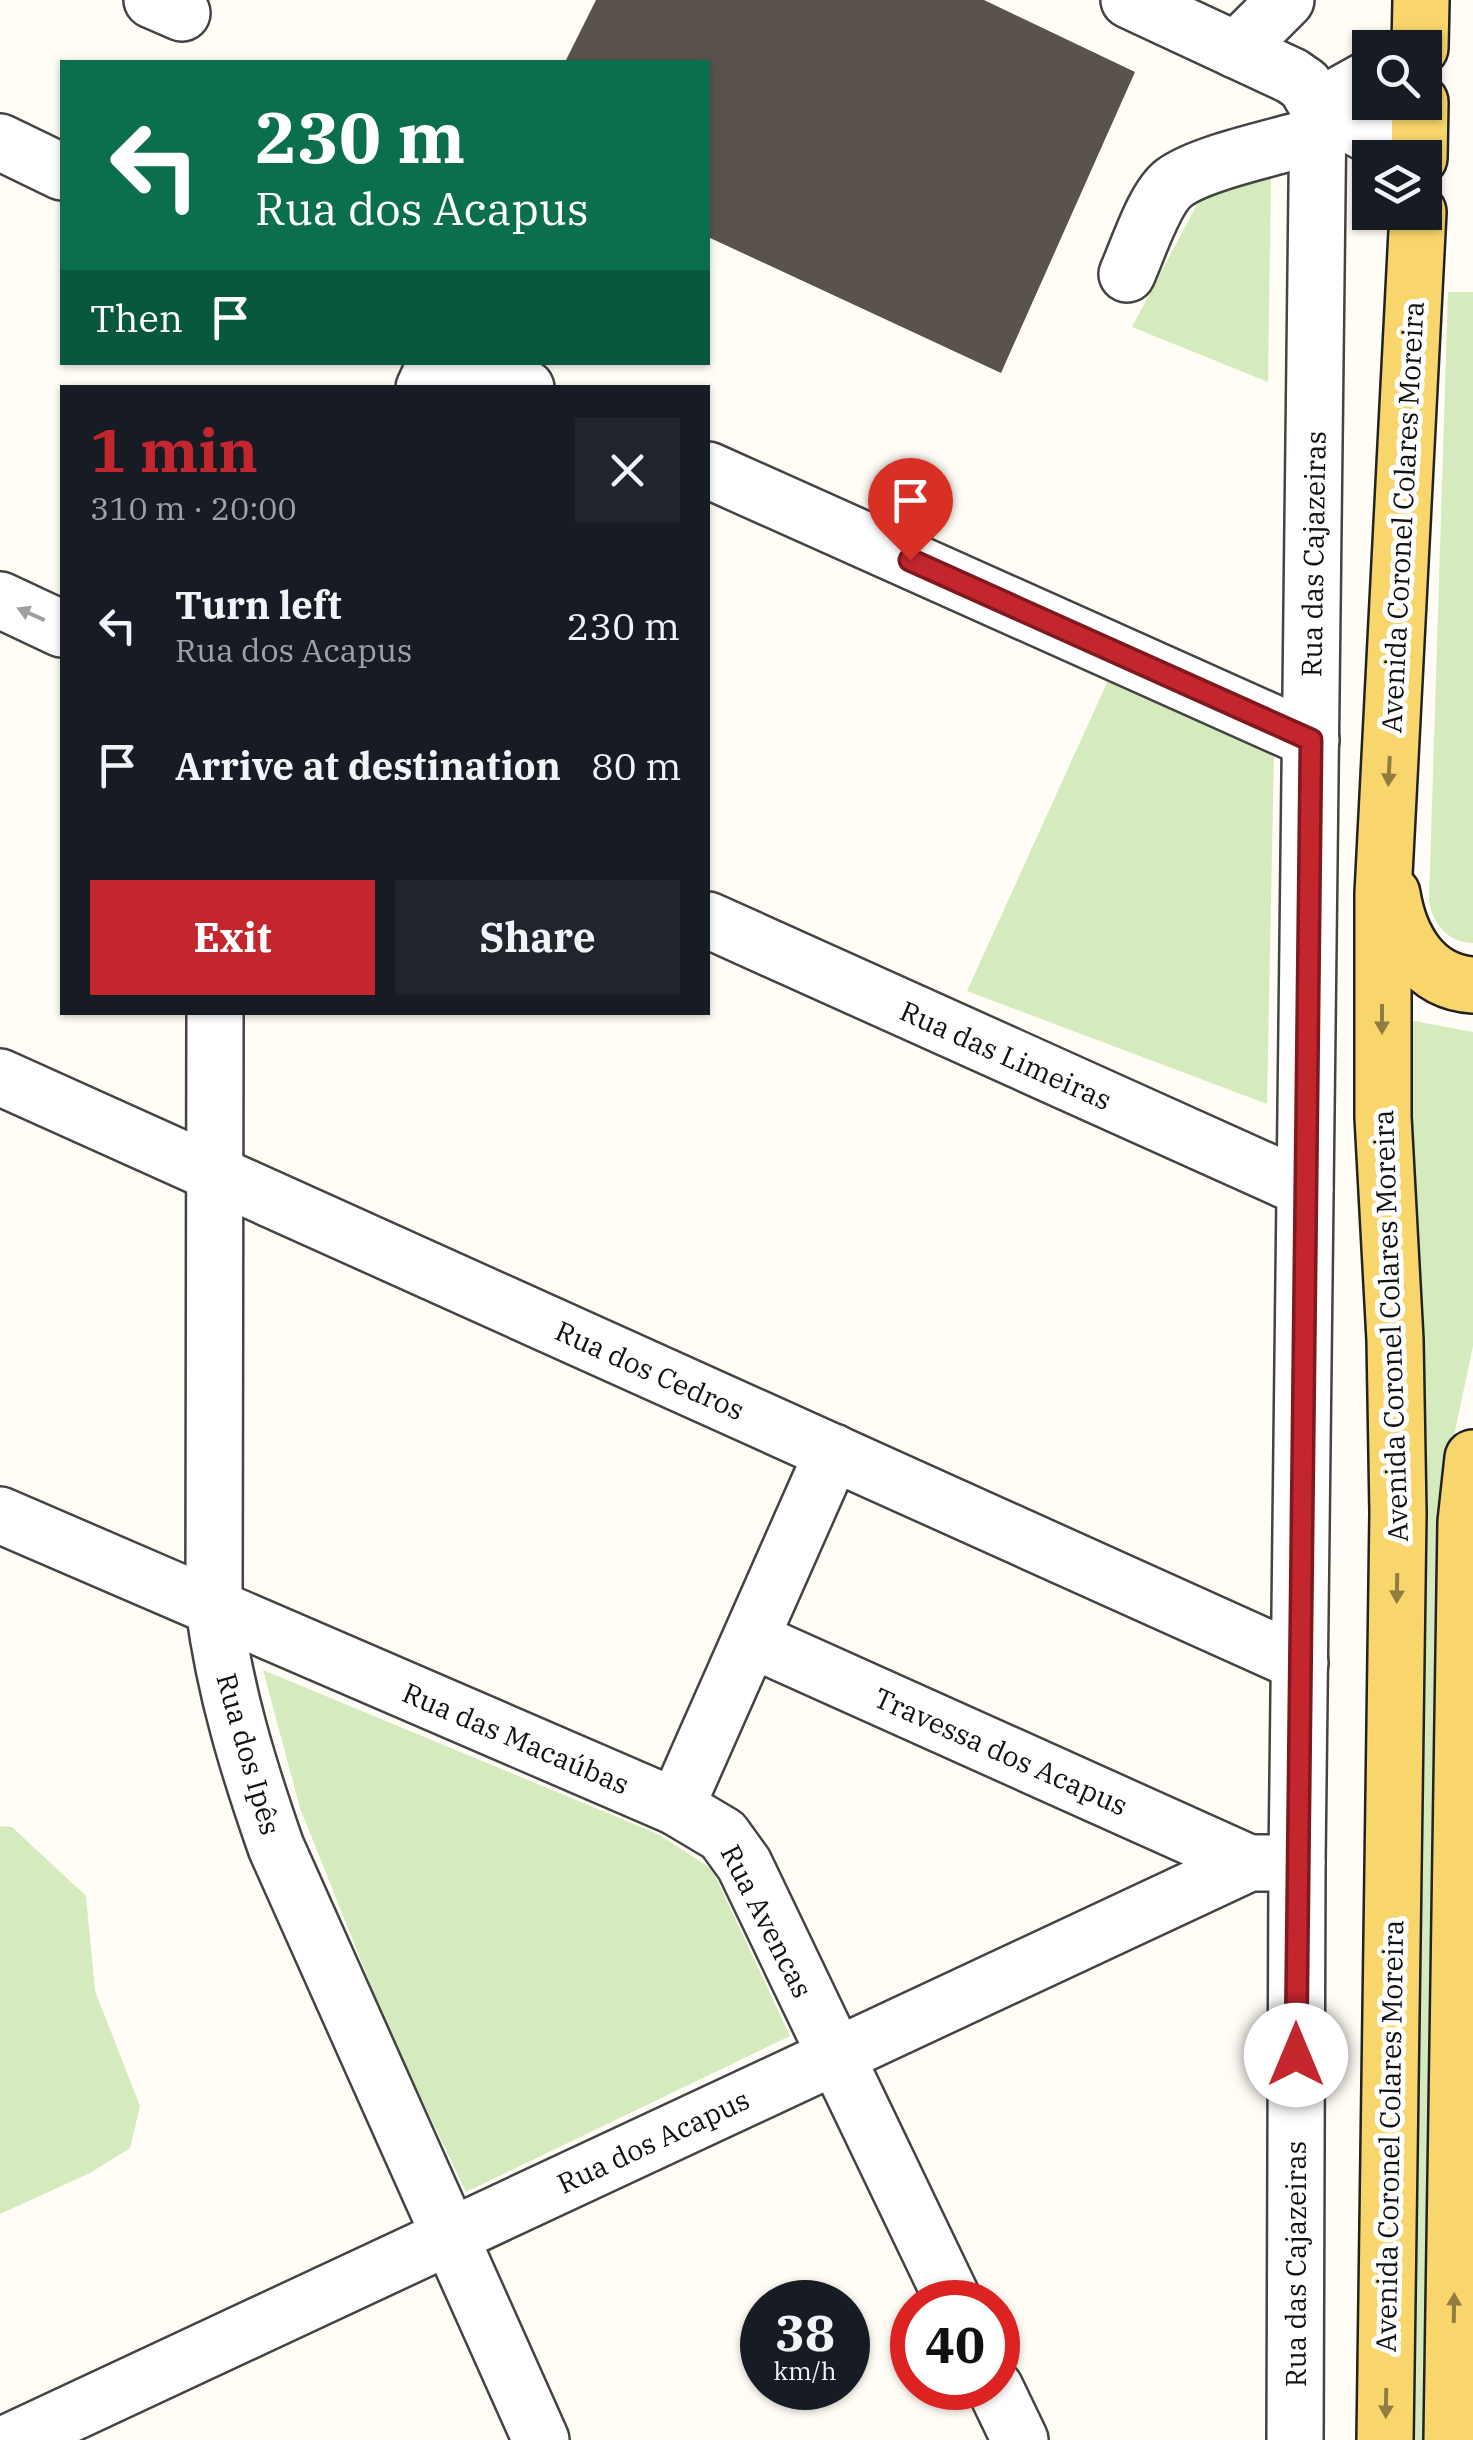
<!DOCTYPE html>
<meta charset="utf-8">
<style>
:root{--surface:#171b24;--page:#20242c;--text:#f1f3f6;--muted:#9ea1a6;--accent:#c4262e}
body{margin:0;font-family:"IBM Plex Serif",serif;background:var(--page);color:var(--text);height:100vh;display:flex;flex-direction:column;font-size:38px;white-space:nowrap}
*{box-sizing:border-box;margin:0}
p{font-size:32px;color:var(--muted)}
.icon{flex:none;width:55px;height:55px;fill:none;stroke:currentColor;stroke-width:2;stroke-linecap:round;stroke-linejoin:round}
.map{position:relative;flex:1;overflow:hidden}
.drawer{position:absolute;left:60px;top:385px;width:650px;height:630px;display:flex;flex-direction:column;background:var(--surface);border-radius:0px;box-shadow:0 2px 8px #0004}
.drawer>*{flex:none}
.guide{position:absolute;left:60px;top:60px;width:650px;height:305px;border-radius:0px;box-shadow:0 2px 8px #0004;background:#0b6e4f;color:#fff;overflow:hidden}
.tools{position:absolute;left:1352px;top:30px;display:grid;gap:20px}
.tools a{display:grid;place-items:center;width:90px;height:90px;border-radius:0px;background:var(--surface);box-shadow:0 2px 8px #0004;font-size:50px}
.speed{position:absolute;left:740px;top:2280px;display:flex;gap:20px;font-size:50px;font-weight:700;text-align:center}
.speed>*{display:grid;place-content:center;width:130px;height:130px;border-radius:50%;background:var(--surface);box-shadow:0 2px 8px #0004;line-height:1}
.speed small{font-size:25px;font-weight:400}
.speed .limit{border:15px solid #d22;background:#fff;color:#111}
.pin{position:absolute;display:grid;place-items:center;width:85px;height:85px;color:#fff;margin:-102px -42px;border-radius:50% 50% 50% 0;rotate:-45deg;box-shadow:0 0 10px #0007}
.pin .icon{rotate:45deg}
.me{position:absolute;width:110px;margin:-55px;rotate:0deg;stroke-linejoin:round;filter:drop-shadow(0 0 8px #0008)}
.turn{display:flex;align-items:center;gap:35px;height:210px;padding:0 30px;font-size:45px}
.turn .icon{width:130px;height:130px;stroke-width:2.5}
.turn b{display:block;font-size:70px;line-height:85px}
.then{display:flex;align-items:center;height:95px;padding:0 30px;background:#0003;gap:20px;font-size:38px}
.round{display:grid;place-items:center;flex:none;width:105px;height:105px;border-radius:0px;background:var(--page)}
.summary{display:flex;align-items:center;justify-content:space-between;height:170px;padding:0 30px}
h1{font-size:60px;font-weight:700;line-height:75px;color:var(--accent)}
.primary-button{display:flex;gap:20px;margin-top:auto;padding:20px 30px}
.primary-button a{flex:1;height:115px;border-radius:0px;background:var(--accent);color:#fff;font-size:40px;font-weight:700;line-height:115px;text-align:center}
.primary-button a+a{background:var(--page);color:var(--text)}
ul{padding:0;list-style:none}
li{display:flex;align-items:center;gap:30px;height:140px;padding:0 30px}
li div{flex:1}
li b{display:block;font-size:38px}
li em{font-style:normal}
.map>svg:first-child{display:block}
.green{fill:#d5ebbd}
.building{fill:#5a524d}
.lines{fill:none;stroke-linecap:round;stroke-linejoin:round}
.minor-casing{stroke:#444;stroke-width:60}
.major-casing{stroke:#222;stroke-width:60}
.minor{stroke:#fff;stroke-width:55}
.major{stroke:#f9d66b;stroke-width:55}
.oneway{fill:#a0a0a0}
.oneway2{fill:#917d42}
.route-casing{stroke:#7f191e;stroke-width:25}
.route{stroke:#c4262e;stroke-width:18}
.labels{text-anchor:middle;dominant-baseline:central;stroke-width:10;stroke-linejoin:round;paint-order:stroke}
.street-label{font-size:28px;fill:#111;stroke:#fff}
</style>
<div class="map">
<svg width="1473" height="2440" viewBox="0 0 1473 2440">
<rect width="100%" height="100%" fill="#fffdf5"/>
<g class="green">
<path d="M1271 174 1268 382 1132 327 1202 195Z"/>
<path d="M1448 292H1473V943C1448 943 1432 923 1429 900Z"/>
<path d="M1110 676 1274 750 1267 1104 967 991Z"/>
<path d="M1409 1020 1473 1032V1346L1448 1464 1431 2440H1402L1416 1213Z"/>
<path d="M263 1670 658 1834 712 1869 790 2036 466 2192 390 2033 300 1808Z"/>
<path d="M0 1826 12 1827 86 1896 95 1991 140 2106 130 2148 90 2173 0 2214Z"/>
</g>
<path class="building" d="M596 0H984L1135 72 1001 373 708 237V62H565Z"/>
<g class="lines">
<g class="minor-casing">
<g id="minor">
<path d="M152 0 182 13"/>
<path d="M1129 0 1292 76 1305 85 1318 107 1412 158"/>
<path d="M1236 50 1286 0"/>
<path d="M1318 107 1370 78"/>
<path d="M0 142 62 172"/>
<path d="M1127 274C1138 250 1154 198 1174 183 1202 162 1282 146 1318 135"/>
<path d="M471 362 526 388"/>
<path d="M424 388 436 362"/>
<path d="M708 470 1311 740"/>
<path d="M0 600 62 629"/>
<path d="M708 920 1305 1189"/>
<path d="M215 1012 214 1608C225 1692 248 1767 276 1847L541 2440"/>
<path d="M0 1077 1300 1663"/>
<path d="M0 1515 676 1807 723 1835 744 1864 954 2302"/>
<path d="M753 1640 1249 1863"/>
<path d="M676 1807 833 1452"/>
<path d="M995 2388 1020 2440"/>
<path d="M14 2440 1249 1863H1297"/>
<path d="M1295 2440 1297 1863 1318 107"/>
</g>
</g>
<g class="major-casing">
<g id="major">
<path d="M1420 48 1421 0"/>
<path d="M1419 158 1420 102"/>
<path d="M1392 894C1399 938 1423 982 1473 985"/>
<path d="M1385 2440 1398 1513 1395 1340 1383 1117V894L1418 212"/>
<path d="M1452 2440 1466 1522 1473 1458"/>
</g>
</g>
<use href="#minor" class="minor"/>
<use href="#major" class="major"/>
</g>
<defs><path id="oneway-solid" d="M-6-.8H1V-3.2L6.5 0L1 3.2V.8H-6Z" transform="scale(2.5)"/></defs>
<use class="oneway" href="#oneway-solid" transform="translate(31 614) rotate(-156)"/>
<g class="oneway2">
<use href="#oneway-solid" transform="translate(1389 771) rotate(93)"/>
<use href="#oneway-solid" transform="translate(1382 1019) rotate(90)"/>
<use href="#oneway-solid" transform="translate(1397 1588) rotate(91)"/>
<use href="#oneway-solid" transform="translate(1454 2308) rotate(-89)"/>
<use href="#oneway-solid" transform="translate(1386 2403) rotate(91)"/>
</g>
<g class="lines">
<g class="route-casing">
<path id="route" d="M910 560 1311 740 1296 2055"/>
</g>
<use href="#route" class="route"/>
</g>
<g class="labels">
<g class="street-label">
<text transform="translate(1402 517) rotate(-87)">Avenida Coronel Colares Moreira</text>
<text transform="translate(1313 554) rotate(-89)">Rua das Cajazeiras</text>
<text transform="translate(1006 1055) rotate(24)">Rua das Limeiras</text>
<text transform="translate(1390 1326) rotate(-92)">Avenida Coronel Colares Moreira</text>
<text transform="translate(650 1370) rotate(24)">Rua dos Cedros</text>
<text transform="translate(516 1738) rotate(23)">Rua das Macaúbas</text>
<text transform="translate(1001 1751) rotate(24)">Travessa dos Acapus</text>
<text transform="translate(249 1754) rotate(74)">Rua dos Ipês</text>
<text transform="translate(767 1921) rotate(63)">Rua Avencas</text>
<text transform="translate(1389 2136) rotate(-89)">Avenida Coronel Colares Moreira</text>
<text transform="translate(653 2141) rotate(-25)">Rua dos Acapus</text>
<text transform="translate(1295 2264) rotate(-90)">Rua das Cajazeiras</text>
</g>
</g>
</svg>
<div class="tools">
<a><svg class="icon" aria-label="search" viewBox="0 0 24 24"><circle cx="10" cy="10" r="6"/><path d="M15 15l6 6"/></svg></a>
<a><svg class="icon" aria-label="layers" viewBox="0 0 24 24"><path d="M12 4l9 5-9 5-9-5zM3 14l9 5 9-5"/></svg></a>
</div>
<div class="speed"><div>38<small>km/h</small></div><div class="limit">40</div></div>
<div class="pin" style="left:910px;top:560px;background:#d93025"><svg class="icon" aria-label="arrive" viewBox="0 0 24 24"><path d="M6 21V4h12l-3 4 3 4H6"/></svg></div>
<svg class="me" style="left:1296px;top:2055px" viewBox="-20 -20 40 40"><circle r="19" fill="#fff"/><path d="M0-13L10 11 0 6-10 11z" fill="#c4262e"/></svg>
<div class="guide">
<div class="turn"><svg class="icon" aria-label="left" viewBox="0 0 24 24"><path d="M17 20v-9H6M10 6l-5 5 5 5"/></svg><div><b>230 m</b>Rua dos Acapus</div></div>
<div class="then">Then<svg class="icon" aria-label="arrive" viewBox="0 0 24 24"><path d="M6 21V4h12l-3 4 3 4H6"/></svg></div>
</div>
<section class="drawer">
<div class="summary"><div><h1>1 min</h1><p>310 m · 20:00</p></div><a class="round"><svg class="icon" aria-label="close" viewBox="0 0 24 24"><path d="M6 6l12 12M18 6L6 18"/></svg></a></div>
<ul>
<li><svg class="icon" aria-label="left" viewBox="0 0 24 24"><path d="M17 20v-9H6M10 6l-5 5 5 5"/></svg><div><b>Turn left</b><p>Rua dos Acapus</p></div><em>230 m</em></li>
<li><svg class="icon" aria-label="arrive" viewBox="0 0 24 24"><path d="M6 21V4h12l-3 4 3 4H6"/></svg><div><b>Arrive at destination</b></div><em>80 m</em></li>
</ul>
<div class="primary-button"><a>Exit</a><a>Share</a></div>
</section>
</div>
